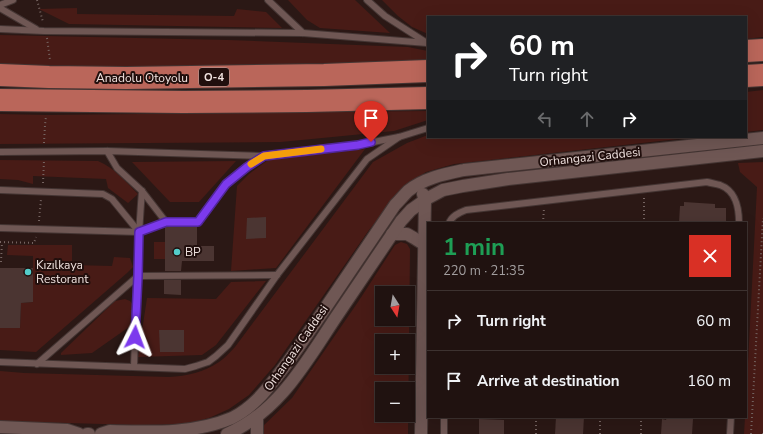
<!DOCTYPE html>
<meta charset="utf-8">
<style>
:root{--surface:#201210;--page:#2d201e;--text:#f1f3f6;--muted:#a29e9f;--line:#3d3230}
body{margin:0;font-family:"Nunito Sans",sans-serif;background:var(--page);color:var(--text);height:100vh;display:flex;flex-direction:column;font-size:15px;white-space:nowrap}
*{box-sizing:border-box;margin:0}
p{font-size:13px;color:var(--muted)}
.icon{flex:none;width:22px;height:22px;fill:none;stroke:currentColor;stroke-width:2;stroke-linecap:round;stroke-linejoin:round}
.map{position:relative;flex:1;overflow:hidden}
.sheet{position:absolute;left:427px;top:222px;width:320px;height:196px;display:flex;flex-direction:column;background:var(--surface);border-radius:0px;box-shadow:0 4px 16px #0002,0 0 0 1px var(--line)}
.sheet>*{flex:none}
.guide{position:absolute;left:427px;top:16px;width:320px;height:122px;border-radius:0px;box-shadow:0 4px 16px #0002,0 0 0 1px var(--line);background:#202124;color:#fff;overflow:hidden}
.needle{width:26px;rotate:169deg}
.controls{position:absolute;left:375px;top:286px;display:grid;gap:8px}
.controls a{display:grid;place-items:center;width:40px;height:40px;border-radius:0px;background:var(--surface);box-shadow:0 4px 16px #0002,0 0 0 1px var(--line);font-size:20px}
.pin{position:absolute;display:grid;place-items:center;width:34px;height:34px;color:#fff;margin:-41px -17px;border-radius:50% 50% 50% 0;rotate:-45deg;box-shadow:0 0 4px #0007}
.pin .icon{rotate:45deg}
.me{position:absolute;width:44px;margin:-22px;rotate:3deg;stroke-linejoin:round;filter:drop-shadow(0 0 3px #0008)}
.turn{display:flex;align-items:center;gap:14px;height:84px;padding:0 16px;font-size:18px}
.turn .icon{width:52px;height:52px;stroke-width:2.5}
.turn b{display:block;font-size:28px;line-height:34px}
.lanes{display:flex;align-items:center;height:38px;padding:0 16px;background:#0003;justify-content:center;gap:20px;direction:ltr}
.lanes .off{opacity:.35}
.round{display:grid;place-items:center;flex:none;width:42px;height:42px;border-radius:0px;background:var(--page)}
.head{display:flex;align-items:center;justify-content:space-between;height:68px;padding:0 16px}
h1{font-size:24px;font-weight:700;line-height:30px;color:#1e9e55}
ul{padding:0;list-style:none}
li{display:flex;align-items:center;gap:12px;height:60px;padding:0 16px;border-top:1px solid var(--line)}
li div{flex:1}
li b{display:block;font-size:15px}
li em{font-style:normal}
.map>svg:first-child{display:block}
.green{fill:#481b16;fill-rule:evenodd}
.building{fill:#4b3532}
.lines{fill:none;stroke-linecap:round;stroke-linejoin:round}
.service-casing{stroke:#443533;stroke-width:8}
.minor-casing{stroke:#443533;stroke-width:14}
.motorway-casing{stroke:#443533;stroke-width:24}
.path{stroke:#756461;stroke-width:2;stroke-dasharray:1 3;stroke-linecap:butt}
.service{stroke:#6f5754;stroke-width:6}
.minor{stroke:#6f5754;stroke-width:12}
.motorway{stroke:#ba665a;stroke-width:22}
.route-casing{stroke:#51269a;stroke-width:10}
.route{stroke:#7c3aed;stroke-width:7}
.slow{stroke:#f59e0b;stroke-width:7}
.poi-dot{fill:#53cdca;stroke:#210f0d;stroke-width:1.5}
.labels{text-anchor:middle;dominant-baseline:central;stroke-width:4;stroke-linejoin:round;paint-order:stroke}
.shield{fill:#210f0d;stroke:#b2a3a0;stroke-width:1}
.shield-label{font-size:11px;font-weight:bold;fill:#f0e2df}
.street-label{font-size:12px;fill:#f0e2df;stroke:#210f0d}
.poi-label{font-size:12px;fill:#f0e2df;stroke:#210f0d;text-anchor:start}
</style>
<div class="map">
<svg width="763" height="434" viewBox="0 0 763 434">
<rect width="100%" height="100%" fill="#2b1815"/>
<g class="green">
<path d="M288 0H355L390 33 320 28 307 20Z"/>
<path d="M382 0H763V37L746 39V17H428V34L412 27 398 16Z"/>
<path d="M77 8V14L234 16 237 9 266 12 282 28 69 24 39 9Z"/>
<path d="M0 35 228 40 408 47 428 51V62L258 67 46 66 0 64Z"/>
<path d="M763 90V130L746 132V92Z"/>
<path d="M428 111V120L394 131 281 142 0 144V114L47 115Z"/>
<path d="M428 135V137H696L454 164 426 172 406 185 369 230 275 365 249 395 229 409 209 418 184 424 136 425 0 421V371L24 373 169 377C187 376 204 372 219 362 225 358 230 352 235 347L373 162 407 143Z"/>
<path d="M365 149 276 268 231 271 237 186 249 174 268 160Z"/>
<path d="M0 160 98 161C115 168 126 182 138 194L128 203 108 188 106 179 33 176V184L18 180 0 179Z"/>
<path d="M236 161 199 202H170L132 162Z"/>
<path d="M763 162V434H744L745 417H746V402L757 187 740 172 738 163Z"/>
<rect x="154" y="242" width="11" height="17"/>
<path d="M401 242 407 244 410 249 408 434H262L261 428 292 398 358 302 395 245ZM382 293H408V319H382ZM382 341H408V367H382ZM382 389H408V415H382Z"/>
<path d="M8 245H72V265L112 266 114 257 130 258 133 267 127 273 36 352 0 350V328H20L21 303 33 302V256L7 255Z"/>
<path d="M266 281 216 345 202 355 138 357 147 298 216 299 231 282Z"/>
<path d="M125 299 130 301 134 306 129 327 92 353 61 355V353L115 301Z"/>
</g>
<g class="building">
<path d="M684 202 715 204V208H726V223H679L680 206H684Z"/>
<path d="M266 217V238L246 239 247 218Z"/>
<path d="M167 226H197V246H214V261H182L181 271H165V227Z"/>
<path d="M0 268H33V302L21 303 20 328H0Z"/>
<path d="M164 280H181V295L164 294Z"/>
<path d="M159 330H184V352H160Z"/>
<path d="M556 417H584L583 434H555Z"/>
<path d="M667 417H690V419H693L692 434H661L662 419 666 420Z"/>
<path d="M479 419 504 420V434H479Z"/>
</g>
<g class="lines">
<g class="service-casing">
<g id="service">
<path d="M268 0 303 33"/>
<path d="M367 0 385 16 427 43"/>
<path d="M0 5 13 0"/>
<path d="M0 8 36 29"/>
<path d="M0 29 44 31 303 33 427 43"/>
<path d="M107 151 117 168 142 191 166 222H197L226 184 247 167 264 156"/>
<path d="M0 152 107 151 264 156 358 145 399 137 428 128"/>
<path d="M0 190 103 194 112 199 139 232"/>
<path d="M449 223C452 216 458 213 466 210L707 182C711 183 716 184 720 185 736 191 739 207 739 223"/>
<path d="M0 228 139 232 166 222"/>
<path d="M0 362 185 369 196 366 208 362 216 356 228 345 277 275 367 159 399 137"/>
<path d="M37 364 138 276 277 275"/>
<path d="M134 367C136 308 137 250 142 191"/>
<path d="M444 434V417"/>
<path d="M730 434 731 417"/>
</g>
</g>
<g class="minor-casing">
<g id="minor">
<path d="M392 234H407L414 238 425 245"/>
<path d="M0 427 67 430 79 434"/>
<path d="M87 434H89"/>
<path d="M101 434 110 431C152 432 194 434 232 418 252 408 265 392 278 375 294 355 308 333 322 313 346 277 371 241 395 205 400 200 404 195 408 191 424 178 445 174 464 170L763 138"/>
<path d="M227 434C279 412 306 362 336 317 358 285 379 253 401 221L411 210 428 198 443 190 463 186 508 179 763 151"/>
<path d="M257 434V417"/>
<path d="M421 434 425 200 423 194"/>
</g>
</g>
<g class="motorway-casing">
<g id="motorway">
<path d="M746 51 763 50"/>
<path d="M0 75 49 77 126 78 324 75 428 71"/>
<path d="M746 76 763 75"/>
<path d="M0 100 183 102 307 101 428 98"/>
</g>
</g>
<g class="path">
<path d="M37 0 43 22"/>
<path d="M47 38 50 60"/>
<path d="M44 143 45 125 46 116"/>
<path d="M43 183 44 160"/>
<path d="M39 221 41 199"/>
<path d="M543 223 544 208"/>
<path d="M644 223V196"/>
<path d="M0 242 34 243 36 237"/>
<path d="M1 262 2 242"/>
<path d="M584 417H604"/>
<path d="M536 434V417"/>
<path d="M600 434V417"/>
<path d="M641 434V417"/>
<path d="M751 434 763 218"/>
<path d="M763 434V433"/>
</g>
<use href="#service" class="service"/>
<use href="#minor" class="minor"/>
<use href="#motorway" class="motorway"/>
</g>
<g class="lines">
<g class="route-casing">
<path id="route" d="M135 337 138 276 139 232 166 222H198L226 184 247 167 264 156 358 145 371 142"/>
</g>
<use href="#route" class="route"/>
<path class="slow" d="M251 164 264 156 321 149"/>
</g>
<g class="poi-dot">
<circle cx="177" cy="252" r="4"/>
<circle cx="28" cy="272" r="4"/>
</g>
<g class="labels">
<rect class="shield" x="199" y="68" width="30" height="18" rx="3"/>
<g class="shield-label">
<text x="214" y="77">O-4</text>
</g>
<g class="street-label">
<text x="142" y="78">Anadolu Otoyolu</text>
<text transform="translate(590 157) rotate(-6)">Orhangazi Caddesi</text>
<text transform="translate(296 348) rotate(-55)">Orhangazi Caddesi</text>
</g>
<g class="poi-label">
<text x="185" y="252">BP</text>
<text x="36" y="265">Kızılkaya<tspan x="36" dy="14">Restorant</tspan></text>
</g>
</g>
</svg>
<div class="controls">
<a><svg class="needle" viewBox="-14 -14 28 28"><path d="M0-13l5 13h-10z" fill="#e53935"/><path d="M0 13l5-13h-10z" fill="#a29e9f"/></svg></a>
<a>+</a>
<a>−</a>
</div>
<div class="pin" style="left:371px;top:142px;background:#d93025"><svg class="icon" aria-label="arrive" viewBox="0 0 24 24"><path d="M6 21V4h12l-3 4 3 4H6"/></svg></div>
<svg class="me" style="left:135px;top:337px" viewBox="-20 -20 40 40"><path d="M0-17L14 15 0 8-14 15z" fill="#7c3aed" stroke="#fff" stroke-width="4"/></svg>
<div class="guide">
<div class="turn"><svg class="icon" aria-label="right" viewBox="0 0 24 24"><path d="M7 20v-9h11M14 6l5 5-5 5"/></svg><div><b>60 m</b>Turn right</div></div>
<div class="lanes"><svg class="icon off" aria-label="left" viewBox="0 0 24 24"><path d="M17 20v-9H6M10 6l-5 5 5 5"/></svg><svg class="icon off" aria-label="ahead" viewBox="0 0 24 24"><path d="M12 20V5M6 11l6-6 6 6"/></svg><svg class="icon" aria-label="right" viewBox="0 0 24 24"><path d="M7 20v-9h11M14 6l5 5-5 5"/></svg></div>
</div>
<section class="sheet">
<div class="head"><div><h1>1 min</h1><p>220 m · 21:35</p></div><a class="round" style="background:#d93025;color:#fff"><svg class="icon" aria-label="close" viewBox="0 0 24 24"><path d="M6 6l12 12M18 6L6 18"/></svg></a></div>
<ul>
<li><svg class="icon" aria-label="right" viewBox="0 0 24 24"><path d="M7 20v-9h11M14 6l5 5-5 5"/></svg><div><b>Turn right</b></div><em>60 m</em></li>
<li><svg class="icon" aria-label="arrive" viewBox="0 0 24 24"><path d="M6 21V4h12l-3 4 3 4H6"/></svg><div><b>Arrive at destination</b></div><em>160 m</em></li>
</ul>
</section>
</div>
